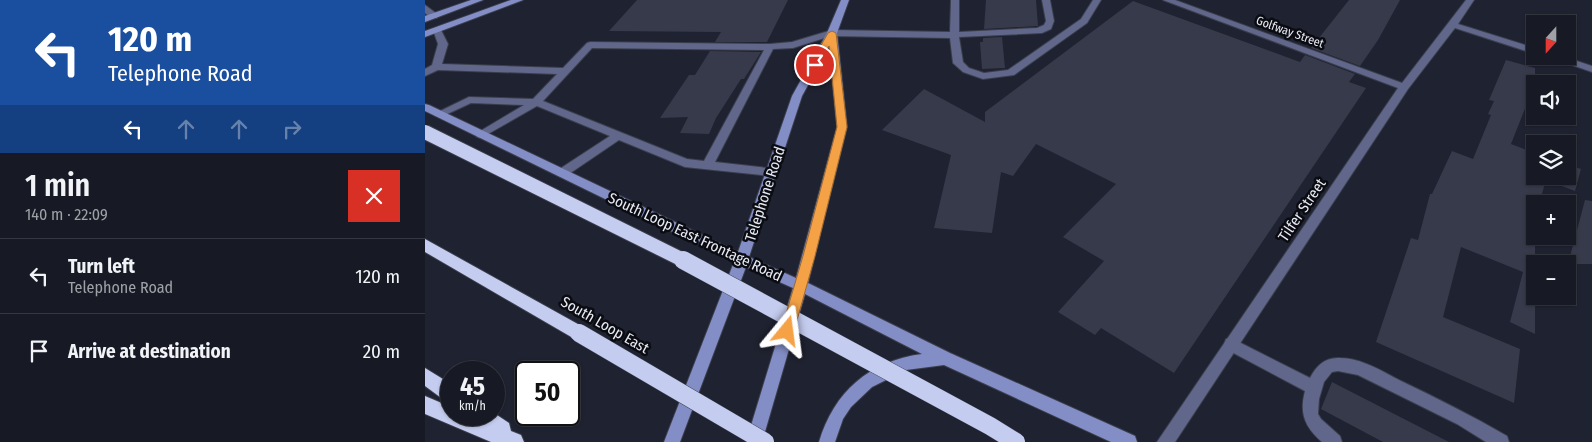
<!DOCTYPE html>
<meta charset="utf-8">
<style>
:root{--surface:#171a24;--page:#242731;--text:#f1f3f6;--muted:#9ea1a6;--line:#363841}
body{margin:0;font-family:"Fira Sans Condensed",sans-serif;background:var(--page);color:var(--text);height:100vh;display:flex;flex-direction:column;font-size:19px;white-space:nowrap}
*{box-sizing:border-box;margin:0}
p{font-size:16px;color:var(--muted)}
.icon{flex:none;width:28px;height:28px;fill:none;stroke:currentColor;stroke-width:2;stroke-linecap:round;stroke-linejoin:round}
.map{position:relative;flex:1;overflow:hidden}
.drawer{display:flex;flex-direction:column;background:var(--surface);width:425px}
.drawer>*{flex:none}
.guide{background:#1a4fa0;color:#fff;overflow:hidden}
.needle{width:32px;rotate:201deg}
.tools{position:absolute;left:1101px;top:15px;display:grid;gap:10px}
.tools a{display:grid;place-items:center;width:50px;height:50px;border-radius:0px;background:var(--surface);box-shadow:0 1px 4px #0004,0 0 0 1px var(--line);font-size:25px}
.speed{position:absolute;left:15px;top:361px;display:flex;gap:10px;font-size:25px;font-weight:700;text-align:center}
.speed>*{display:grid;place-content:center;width:65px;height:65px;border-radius:50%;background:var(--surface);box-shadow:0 1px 4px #0004,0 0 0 1px var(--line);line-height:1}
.speed small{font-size:12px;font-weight:400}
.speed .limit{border:2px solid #111;border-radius:8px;background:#fff;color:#111}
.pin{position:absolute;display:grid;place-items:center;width:42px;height:42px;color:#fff;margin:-21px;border:2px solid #fff;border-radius:50%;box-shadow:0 1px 5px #0007}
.me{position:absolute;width:55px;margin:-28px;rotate:16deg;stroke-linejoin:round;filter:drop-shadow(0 0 4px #0008)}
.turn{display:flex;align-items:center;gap:18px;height:105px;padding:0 25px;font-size:22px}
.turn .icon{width:65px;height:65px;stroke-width:2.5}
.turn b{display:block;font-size:35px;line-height:42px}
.lanes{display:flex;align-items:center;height:48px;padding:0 25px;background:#0003;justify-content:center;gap:25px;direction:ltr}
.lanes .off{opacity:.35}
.round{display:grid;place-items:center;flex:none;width:52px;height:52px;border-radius:0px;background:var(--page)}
.headline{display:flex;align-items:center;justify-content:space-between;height:85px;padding:0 25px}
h1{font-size:30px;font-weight:600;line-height:38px}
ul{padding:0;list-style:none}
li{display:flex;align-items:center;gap:15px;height:75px;padding:0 25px;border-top:1px solid var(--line)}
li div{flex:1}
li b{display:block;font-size:19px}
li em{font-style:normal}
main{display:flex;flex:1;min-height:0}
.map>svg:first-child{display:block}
.building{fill:#373a4a}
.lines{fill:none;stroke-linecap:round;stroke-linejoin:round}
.lane-casing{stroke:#3b3e4c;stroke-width:2}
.street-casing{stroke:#3b3e4c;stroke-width:2}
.secondary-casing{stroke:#3b3e4c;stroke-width:2}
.highway-casing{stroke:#3b3e4c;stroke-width:2}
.lane{fill:#60678a;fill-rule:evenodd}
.street{fill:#60678a;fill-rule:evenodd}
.secondary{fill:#838ec6;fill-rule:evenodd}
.highway{fill:#c4ccef;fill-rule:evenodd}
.highway-bridge-far1-casing{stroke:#3b3e4c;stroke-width:16;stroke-linecap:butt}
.highway-bridge-casing{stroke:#3b3e4c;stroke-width:19;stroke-linecap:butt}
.highway-bridge-far1{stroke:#c4ccef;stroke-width:14}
.highway-bridge{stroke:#c4ccef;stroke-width:18}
.route{fill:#f5a246;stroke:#9f692e}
.labels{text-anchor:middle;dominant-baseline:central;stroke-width:5;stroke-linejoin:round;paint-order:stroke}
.far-street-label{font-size:12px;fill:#e8eaf5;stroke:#0a0c12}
.street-label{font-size:15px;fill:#e8eaf5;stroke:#0a0c12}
</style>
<main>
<section class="drawer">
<div class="guide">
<div class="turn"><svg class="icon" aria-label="left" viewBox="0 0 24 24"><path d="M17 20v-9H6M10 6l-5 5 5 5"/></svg><div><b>120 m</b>Telephone Road</div></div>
<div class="lanes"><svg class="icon" aria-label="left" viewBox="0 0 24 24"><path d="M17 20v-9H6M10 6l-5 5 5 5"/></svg><svg class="icon off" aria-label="ahead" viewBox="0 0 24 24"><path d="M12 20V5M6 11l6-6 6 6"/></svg><svg class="icon off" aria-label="ahead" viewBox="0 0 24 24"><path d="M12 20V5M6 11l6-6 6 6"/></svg><svg class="icon off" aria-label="right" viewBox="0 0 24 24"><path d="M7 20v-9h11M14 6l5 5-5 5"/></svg></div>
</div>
<div class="headline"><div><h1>1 min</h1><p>140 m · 22:09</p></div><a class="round" style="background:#d93025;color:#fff"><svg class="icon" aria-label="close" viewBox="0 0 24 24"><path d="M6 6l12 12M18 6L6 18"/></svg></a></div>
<ul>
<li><svg class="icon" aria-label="left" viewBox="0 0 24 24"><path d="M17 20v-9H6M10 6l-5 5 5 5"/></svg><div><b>Turn left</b><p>Telephone Road</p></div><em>120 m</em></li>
<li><svg class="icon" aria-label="arrive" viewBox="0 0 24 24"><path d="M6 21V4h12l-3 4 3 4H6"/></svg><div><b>Arrive at destination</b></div><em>20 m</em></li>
</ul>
</section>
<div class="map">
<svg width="1167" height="442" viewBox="0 0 1167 442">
<rect width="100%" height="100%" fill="#1f2230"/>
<g class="building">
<path d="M212 0H363L342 42H290L296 32 184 31Z"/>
<path d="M561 0H611L613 26 559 29Z"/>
<path d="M924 0H975L953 40 935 66 886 48Z"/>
<path d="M708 1 875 62 880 55 930 74 924 82 941 88 749 373 676 328 670 335 633 312 679 261 638 237 691 184 611 144 588 176 576 172 567 233 509 228 526 155 457 130 499 89 560 122V112Z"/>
<path d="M577 37 580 68 557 69 555 42H558V38Z"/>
<path d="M285 51 336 52 319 79H316L291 118 284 134 255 133 263 117 235 118 264 75H270Z"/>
<path d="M1081 60 1110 68V83L1086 144 1110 153V176H1142V164L1156 169 1150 191 1121 180 1114 204H1110V334L1085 322 1098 272 1036 247 1018 317 1095 349 1089 403 951 342 986 238 993 240 1005 194H1007L1027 151 1048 159 1066 115 1063 114 1069 101 1064 100Z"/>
<path d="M1160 200 1167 201V264H1143Z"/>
<path d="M907 382 1024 442H958L896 409Z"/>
</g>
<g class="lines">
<g class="lane-casing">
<g id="lane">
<path d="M526 0H534V32L612 28 619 25 621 21 617 0H625L629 21 626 29 617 33 534 37 538 62 544 68 559 73 583 70 656 19 668 0H676L662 23 589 75 558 79 538 72 528 63 525 38 406 36 368 48 348 49 290 162 351 169 353 172 351 175 347 176 260 167 194 140 141 176H133L131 173 133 170 185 136 112 106 56 138 52 137 51 135 52 133 99 105 46 103 18 116H10L9 114 44 97 108 99 132 74 13 70 0 76V69L7 65 13 44 8 30 12 27 16 30 23 44 17 64 138 68 162 43 165 42 345 44 367 42 407 30 525 32ZM167 48 339 50 279 161 262 159 118 101Z"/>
<path d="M806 338 885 378C891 366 900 357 915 358 936 358 957 371 976 381 1012 398 1047 416 1082 436L1084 442H1061L1032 424 933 375 913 371 907 372 899 382 894 399 893 414 896 419 915 436 917 442H897C880 427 874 414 880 391L801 349 799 344 801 339Z"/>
</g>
</g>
<g class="street-casing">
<g id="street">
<path d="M738 0H750L977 83 1041 0H1049L1033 24 1110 48V54L1030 28 983 89 750 442H732L973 88Z"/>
<path d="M0 5 12 14V18H6L0 13Z"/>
<path d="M1121 56H1137L1167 66V72Z"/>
</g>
</g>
<g class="secondary-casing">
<g id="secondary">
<path d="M46 0H58L0 22V16Z"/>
<path d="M86 0H98L0 37V31Z"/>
<path d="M416 0H424L412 33 422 127 383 283 525 353 710 436 712 442H686L519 365 481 370 447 387 426 407 418 419 410 442H394C409 392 444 361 497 354L380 294 337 442H321L368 288 321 267 255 442H239L309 262 0 111V104L4 105 313 252 367 96 402 33ZM404 47 412 127 371 278 324 257 377 96Z"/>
</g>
</g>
<g class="highway-casing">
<g id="highway">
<path d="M0 239 160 328 163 333 160 338 154 340 148 338 0 252Z"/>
<path d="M0 368 26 384V403L19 400 0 386Z"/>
<path d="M0 396 26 407V415H69V413L84 423 86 431 96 435 99 442H66L0 414Z"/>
</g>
</g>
<use href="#lane" class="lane"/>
<use href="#street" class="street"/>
<use href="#secondary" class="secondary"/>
<use href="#highway" class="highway"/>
<g class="highway-bridge-far1-casing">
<path id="highway-bridge-far1" d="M0 132 260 261"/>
</g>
<g class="highway-bridge-casing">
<g id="highway-bridge">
<path d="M258 260 565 426 591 442"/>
<path d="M154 333 340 442"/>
</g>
</g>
<use href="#highway-bridge-far1" class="highway-bridge-far1"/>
<use href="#highway-bridge" class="highway-bridge"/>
</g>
<path class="route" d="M407 31 411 33 422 127 390 256 369 331 367 335 362 337 358 335 356 331 378 256 412 127 404 46 393 66 385 65 403 33Z"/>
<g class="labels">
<g class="far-street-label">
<text transform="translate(865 32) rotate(20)">Golfway Street</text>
</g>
<g class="street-label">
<text transform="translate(340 194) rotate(-72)">Telephone Road</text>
<text transform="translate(877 210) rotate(-56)">Tilfer Street</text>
<text transform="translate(270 237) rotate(25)">South Loop East Frontage Road</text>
<text transform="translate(180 325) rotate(30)">South Loop East</text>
</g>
</g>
</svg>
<div class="tools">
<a><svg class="needle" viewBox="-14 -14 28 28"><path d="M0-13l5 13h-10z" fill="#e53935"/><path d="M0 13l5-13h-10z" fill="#9ea1a6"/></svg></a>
<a><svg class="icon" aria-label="sound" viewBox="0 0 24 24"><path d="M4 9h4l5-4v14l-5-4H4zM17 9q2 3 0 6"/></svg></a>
<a><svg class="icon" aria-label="layers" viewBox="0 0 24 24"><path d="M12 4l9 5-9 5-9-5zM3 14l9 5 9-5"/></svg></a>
<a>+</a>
<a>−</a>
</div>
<div class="speed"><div>45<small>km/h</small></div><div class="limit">50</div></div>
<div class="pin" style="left:390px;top:65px;background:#d93025"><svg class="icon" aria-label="arrive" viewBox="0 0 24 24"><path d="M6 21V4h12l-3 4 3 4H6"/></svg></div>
<svg class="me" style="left:362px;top:331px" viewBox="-20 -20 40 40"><path d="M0-17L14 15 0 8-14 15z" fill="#f5a246" stroke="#fff" stroke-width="4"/></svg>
</div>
</main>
